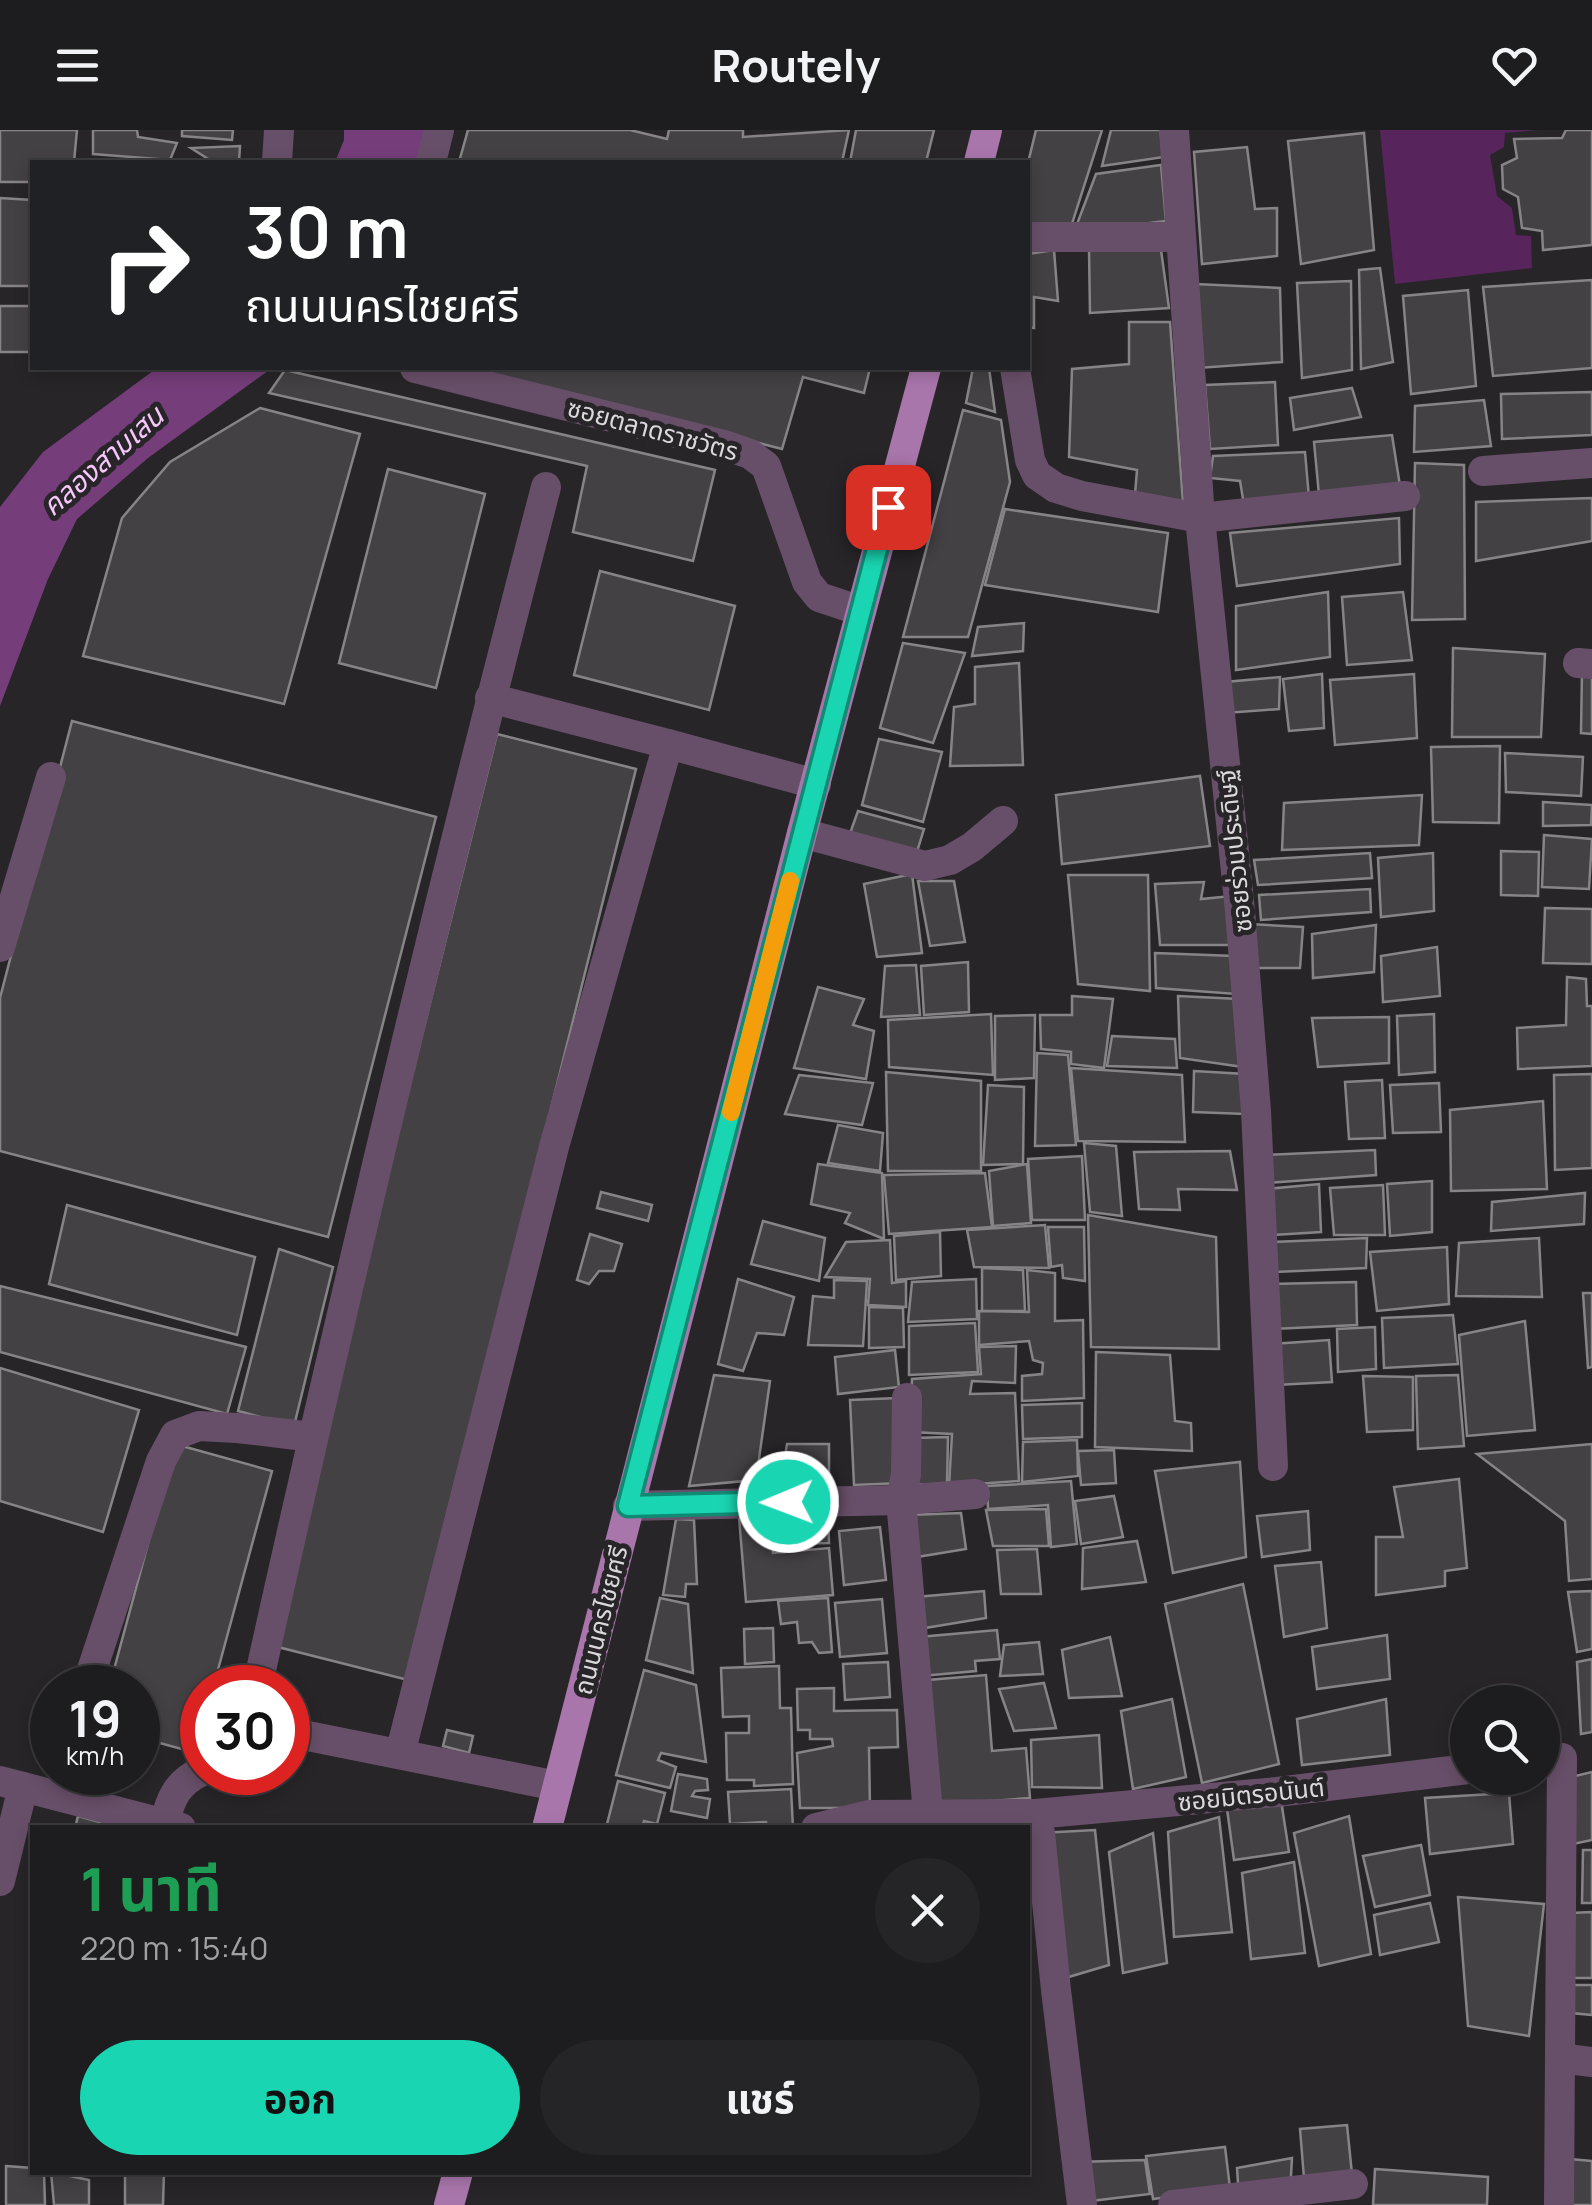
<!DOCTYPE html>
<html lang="th">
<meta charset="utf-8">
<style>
:root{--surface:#1d1c1e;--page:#252527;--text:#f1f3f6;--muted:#a0a1a4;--line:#3b3a3c;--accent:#1ad5b2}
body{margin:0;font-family:Manrope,"Noto Sans Thai",sans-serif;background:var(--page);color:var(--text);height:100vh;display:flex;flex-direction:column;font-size:38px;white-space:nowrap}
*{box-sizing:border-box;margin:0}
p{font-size:32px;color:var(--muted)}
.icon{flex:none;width:55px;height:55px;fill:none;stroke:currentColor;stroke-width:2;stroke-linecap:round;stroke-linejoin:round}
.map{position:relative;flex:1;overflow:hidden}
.details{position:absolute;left:30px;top:1695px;width:1000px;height:350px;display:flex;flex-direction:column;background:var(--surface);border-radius:0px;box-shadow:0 5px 15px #0003,0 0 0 2px var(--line)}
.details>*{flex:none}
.top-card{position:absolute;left:30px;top:30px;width:1000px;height:210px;border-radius:0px;box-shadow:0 5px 15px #0003,0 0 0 2px var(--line);background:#202124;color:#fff;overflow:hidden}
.tools{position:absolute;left:1450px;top:1555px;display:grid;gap:20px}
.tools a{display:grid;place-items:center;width:110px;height:110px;border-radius:50%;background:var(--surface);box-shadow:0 5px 15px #0003,0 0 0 2px var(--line);font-size:50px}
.speed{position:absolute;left:30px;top:1535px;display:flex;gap:20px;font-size:50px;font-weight:700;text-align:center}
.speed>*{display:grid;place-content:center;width:130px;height:130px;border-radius:50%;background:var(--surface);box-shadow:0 5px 15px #0003,0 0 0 2px var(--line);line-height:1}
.speed small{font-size:25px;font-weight:400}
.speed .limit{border:15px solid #d22;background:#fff;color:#111}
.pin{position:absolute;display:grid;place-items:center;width:85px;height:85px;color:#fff;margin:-42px;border-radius:20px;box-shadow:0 5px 15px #0006}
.me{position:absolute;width:110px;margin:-55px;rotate:269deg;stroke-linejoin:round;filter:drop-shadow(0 0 8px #0008)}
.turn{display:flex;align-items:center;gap:35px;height:210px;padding:0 50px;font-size:45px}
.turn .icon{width:130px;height:130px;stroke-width:2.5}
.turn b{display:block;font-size:70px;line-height:85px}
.round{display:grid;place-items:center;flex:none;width:105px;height:105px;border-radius:52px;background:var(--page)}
.overview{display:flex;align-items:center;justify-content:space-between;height:170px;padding:0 50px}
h1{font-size:60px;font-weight:700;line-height:75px;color:#1e9e55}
.cta{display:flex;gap:20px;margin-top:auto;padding:20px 50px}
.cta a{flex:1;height:115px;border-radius:60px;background:var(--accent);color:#111;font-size:40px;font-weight:700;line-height:115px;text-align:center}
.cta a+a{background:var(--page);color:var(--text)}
header{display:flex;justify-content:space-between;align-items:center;height:130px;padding:0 50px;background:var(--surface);font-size:45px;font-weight:700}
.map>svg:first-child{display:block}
.green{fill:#57245b}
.water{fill:#753d79}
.building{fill:#444144;stroke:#878487;stroke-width:2.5}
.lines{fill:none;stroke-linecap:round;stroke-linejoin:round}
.minor{stroke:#684f69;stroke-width:30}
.major{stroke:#a976ac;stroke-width:30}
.route-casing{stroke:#118a74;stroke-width:25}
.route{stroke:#1ad5b2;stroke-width:18}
.slow{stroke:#f59e0b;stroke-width:18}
.labels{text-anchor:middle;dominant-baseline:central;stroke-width:10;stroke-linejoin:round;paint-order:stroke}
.street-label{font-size:25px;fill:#dbd9db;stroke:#272528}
.water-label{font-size:28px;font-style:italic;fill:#f8c7fb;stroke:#272528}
</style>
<header><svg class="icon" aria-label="menu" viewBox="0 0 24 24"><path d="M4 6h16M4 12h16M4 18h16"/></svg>Routely<svg class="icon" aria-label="heart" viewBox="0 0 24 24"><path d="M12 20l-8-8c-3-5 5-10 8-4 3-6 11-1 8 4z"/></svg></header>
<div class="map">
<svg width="1592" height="2075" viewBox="0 0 1592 2075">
<rect width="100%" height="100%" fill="#272528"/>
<path class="green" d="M1380 0H1539L1505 3 1504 17 1490 25 1497 66 1512 78 1516 105 1531 106 1532 138 1395 154Z"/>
<g class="water">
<path d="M344 0H426L418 32H335L344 10Z"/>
<path d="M157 238H272L148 328 77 389 48 449 0 576V377L43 322Z"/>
</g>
<g class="building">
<path d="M0 0H77L74 32H32V52H0Z"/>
<path d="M93 0H137L138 7 177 13 170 30 93 24Z"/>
<path d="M182 0H233L232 10 182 6Z"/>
<path d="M468 0H630L667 9 669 0H743V7L849 0 842 32H459Z"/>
<path d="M856 0H934L926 32H850Z"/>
<path d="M1036 0H1102L1070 100 1028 102V33Z"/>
<path d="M1111 0H1160L1164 27 1102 36Z"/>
<path d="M1566 0H1592V115L1543 120 1542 101 1522 98 1518 67 1503 59 1502 35 1517 28 1514 9 1562 8Z"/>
<path d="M1364 3 1374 120 1301 134 1288 11Z"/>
<path d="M240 16 239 32H213L191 18Z"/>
<path d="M1247 17 1255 79 1277 78V126L1202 134 1194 22Z"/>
<path d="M1161 35 1166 91 1074 102 1096 44Z"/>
<path d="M0 68 32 70V156H0Z"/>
<path d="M1054 120 1058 171 1034 167V198L1028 197V124Z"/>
<path d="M1089 120H1161L1169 178 1090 183Z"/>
<path d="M1380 138 1393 232 1361 239 1359 140Z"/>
<path d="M1592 150V238L1493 246 1483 157Z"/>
<path d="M1351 151 1352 240 1302 248 1297 153Z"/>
<path d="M1195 154 1280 158 1282 232 1198 238Z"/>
<path d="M1468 160 1476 256 1411 264 1403 166Z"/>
<rect x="0" y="176" width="32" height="46"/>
<path d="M1129 192H1170L1183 373 1135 364 1137 340 1069 327 1072 239 1129 234Z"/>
<path d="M468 238H870L864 263 803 247 782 319Z"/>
<path d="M973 238H989L995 282 966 273Z"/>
<path d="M285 240 715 340 693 431 573 402 587 336 269 263Z"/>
<path d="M1275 252 1278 315 1210 319 1205 255Z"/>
<path d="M1352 258 1361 287 1294 300 1290 268Z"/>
<path d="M1592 262V305L1502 309 1501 264Z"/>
<path d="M1484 270 1491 316 1414 322 1415 276Z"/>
<path d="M260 278 360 304 284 574 83 526 122 388 170 332Z"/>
<path d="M963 280 1001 290 1010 352 968 507H903Z"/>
<path d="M1392 305 1400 356 1319 365 1314 312Z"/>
<path d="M1305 322 1309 368 1244 375 1240 351 1210 348 1213 326Z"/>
<path d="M1415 333 1464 335 1465 489 1412 490Z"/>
<path d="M388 339 485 364 436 558 339 533Z"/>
<path d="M1592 368V411L1476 431V372Z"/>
<path d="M1005 379 1168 403 1158 482 985 455Z"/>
<path d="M1399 388 1400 434 1237 456 1230 403Z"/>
<path d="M600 441 735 476 709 580 574 545Z"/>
<path d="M1328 462 1330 527 1236 540V476Z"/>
<path d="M1403 462 1412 530 1347 535 1342 467Z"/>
<path d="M1024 493 1023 521 972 526 978 497Z"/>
<path d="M903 513 965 523 933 613 880 598Z"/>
<path d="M1453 518 1545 524 1541 607H1452Z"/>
<path d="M1019 533 1023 635 950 636 954 577 975 574V537Z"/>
<path d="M1582 541H1592V604L1581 603Z"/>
<path d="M1322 544 1324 598 1289 601 1283 549Z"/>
<path d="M1414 544 1417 608 1335 615 1330 550Z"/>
<path d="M1280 547 1279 579 1226 583 1225 552Z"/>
<path d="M72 591 436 687 328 1107 0 1021V868Z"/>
<path d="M497 604 636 639 408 1550 270 1515Z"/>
<path d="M879 609 942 622 923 692 862 675Z"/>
<path d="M1500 616 1499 693 1433 692 1431 617Z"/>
<path d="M1505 623 1583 627 1581 666 1506 662Z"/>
<path d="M1200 646 1210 716 1062 734 1056 665Z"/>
<path d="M1422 665 1419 715 1282 720 1284 673Z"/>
<path d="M1543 672 1592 675 1591 695 1543 696Z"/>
<path d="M858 681 924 699 915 728 848 709Z"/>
<path d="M1544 705 1592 709 1589 759 1542 757Z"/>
<path d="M1501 721 1539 722 1538 766 1501 765Z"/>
<path d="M1370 723 1372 748 1258 755 1254 730Z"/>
<path d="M1433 723 1434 781 1381 787 1378 728Z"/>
<path d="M912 744 922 823 877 827 864 754Z"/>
<path d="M1068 745H1148L1150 861 1078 854Z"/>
<path d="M918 751H954L965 812 930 816Z"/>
<path d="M1204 752 1201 769 1231 766 1238 815H1160L1155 754Z"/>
<path d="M1370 759 1371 782 1261 790 1259 765Z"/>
<path d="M1545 778 1592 779V834L1543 833Z"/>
<path d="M1249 794 1303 797 1300 838H1247Z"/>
<path d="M1376 795 1374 842 1313 848 1312 804Z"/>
<path d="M1437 817 1440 866 1383 872 1381 826Z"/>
<path d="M1155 823 1234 826 1236 864 1156 858Z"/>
<path d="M968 832 969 882 924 885 921 836Z"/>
<path d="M916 835 920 885 881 887 885 836Z"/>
<path d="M1567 847 1586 849 1587 876H1592V936L1518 939 1517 898 1566 895Z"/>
<path d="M818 857 864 869 853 895 874 901 866 949 794 938Z"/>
<path d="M1072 866 1113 869 1104 938 1071 934V922L1041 919 1040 885H1072Z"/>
<path d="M1178 866 1239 869 1243 937 1180 928Z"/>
<path d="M991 884 993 945 889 937 888 890Z"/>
<path d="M1434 884 1435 942 1399 945 1397 886Z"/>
<path d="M1035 885 1034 948 995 950V886Z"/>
<path d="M1389 887V933L1318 937 1312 888Z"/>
<path d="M1112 906 1175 909 1177 938 1107 936Z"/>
<path d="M1037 923 1068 925 1076 1015 1035 1016Z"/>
<path d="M1071 938 1182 945 1185 1012 1078 1011Z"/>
<path d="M1194 941 1245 944V984L1193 982Z"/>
<path d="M886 942 981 951V1041H888Z"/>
<path d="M1592 944V1038L1555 1040 1554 945Z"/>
<path d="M799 945 873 953 862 995 785 984Z"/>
<path d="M1382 950 1385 1008 1349 1009 1345 952Z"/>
<path d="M1439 953 1441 1002 1393 1003 1390 955Z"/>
<path d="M988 955 1024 957 1023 1034 983 1035Z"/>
<path d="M1543 971 1547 1059 1451 1061 1450 980Z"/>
<path d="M838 995 883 1003 880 1041 828 1033Z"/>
<path d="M1084 1013 1116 1016 1122 1086 1090 1082Z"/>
<path d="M1375 1020 1376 1045 1266 1053V1025Z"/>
<path d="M1230 1021 1237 1060 1178 1059 1180 1080 1139 1079 1134 1022Z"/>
<path d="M1082 1026 1085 1090H1032L1028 1029Z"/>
<path d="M818 1034 882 1043 884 1109 845 1093 850 1083 811 1074Z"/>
<path d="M1027 1034 1031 1093 993 1096 989 1041Z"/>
<path d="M985 1043 992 1097 889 1104 884 1045Z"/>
<path d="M1432 1051V1102L1390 1106 1387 1054Z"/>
<path d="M1319 1054 1321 1102 1274 1105 1266 1059Z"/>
<path d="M1383 1055 1385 1105H1334L1330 1058Z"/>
<path d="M601 1062 652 1075 648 1091 597 1078Z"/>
<path d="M1585 1063 1584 1094 1491 1101 1492 1072Z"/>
<path d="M67 1075 255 1127 237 1205 49 1154Z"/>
<path d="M1088 1085 1216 1107 1219 1219 1091 1217Z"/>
<path d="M763 1091 825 1108 819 1151 751 1134Z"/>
<path d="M1045 1095 1049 1138 974 1137 967 1100Z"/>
<path d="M1048 1097H1084L1085 1151 1063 1148 1062 1135 1051 1137Z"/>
<path d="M940 1102 941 1146 896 1150 894 1106Z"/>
<path d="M590 1104 622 1114 614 1141H599L589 1154 577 1150Z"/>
<path d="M1367 1108 1366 1138 1275 1142 1273 1112Z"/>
<path d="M1539 1108 1542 1167 1456 1166 1459 1113Z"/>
<path d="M890 1110 892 1153 906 1151V1177L868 1175 870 1149 825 1147 846 1112Z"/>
<path d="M1447 1117 1449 1174 1377 1181 1370 1122Z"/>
<path d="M279 1119 333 1137 294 1296 238 1281Z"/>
<path d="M982 1138 1023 1140 1025 1181H982Z"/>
<path d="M1027 1140 1055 1143V1191L1083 1190 1084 1268 1022 1271V1246L1042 1244 1043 1233 1033 1230 1029 1211 979 1215V1181L1029 1182Z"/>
<path d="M738 1149 794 1167 784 1205 757 1203 743 1241 718 1234Z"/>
<path d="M976 1149 977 1189 908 1192 912 1152Z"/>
<path d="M834 1150 867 1151 863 1216 808 1215 813 1166 834 1168Z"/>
<path d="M1356 1152 1357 1195 1273 1199 1271 1154Z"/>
<path d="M0 1156 246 1217 227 1284 0 1222Z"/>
<path d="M1583 1163H1592V1237L1588 1238Z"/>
<path d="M869 1177 903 1178 904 1217 869 1218Z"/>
<path d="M1453 1185 1458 1234 1384 1238 1382 1188Z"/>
<path d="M1525 1191 1535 1300 1467 1306 1459 1205Z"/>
<path d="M975 1193 978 1242 909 1245V1196Z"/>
<path d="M1375 1197 1376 1239 1338 1242 1337 1199Z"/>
<path d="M1329 1210 1332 1252 1276 1255 1272 1214Z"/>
<path d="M1016 1216 1015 1253 972 1251 970 1264 1015 1263 1019 1351 949 1356 952 1304 910 1302 912 1249 981 1244 979 1217Z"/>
<path d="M895 1220 899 1257 838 1264 835 1227Z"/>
<path d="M1096 1222 1170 1225 1175 1291 1191 1293 1192 1321 1095 1317Z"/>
<path d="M0 1238 139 1280 103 1402 0 1371Z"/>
<path d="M714 1245 770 1251 756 1350 689 1356Z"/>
<path d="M1458 1245 1464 1316 1418 1319 1416 1246Z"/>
<path d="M1363 1246 1413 1247V1300L1367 1302Z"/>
<path d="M897 1268 902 1353 854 1355 850 1270Z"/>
<path d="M1082 1273V1307L1023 1309 1022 1275Z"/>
<path d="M948 1307 947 1355 909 1354 912 1308Z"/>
<path d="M1077 1310 1078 1346 1022 1352 1023 1312Z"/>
<path d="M175 1314 272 1341 213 1558H202V1598L196 1623 138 1607V1558H109Z"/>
<path d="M787 1314H829V1362L779 1363Z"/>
<path d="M1592 1314V1449L1569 1451 1565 1391 1477 1324Z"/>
<path d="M1114 1320 1116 1353 1081 1355 1078 1321Z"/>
<path d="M1240 1332 1246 1427 1173 1443 1155 1341Z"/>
<path d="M1459 1349 1467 1438 1445 1441V1456L1376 1465V1407H1403L1394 1357Z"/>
<path d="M1071 1351 1077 1414 1051 1417 1048 1375 988 1379 987 1356Z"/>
<path d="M1114 1366 1123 1407 1081 1414 1075 1371Z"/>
<path d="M1046 1379 1049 1416H993L986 1380Z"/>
<path d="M828 1381 829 1413 786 1414 785 1382Z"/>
<path d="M1308 1381 1310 1420 1262 1427 1257 1386Z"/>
<path d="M961 1383 966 1419 911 1428 909 1385Z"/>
<path d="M770 1384 773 1423 829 1418 833 1465 746 1472 739 1387Z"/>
<path d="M676 1389 694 1390 697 1454H686L685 1467 663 1465Z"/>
<path d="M880 1397 886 1450 844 1455 839 1401Z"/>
<path d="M1137 1411 1146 1452 1082 1459 1083 1418Z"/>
<path d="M1037 1419 1041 1464H1001L997 1420Z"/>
<path d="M1321 1432 1327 1498 1284 1507 1275 1436Z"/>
<path d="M1243 1454 1279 1634 1202 1653 1165 1474Z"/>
<path d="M984 1461 986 1488 919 1499 916 1467Z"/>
<path d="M1592 1461V1519L1577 1522 1568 1462Z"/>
<path d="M660 1468 688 1474 693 1543 646 1530Z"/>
<path d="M828 1468 832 1522 819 1523 812 1512 799 1513 797 1492 781 1494 778 1471Z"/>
<path d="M882 1469 887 1523 840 1527 835 1473Z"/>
<path d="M773 1498 774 1532 745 1534 744 1499Z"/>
<path d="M997 1500 1000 1529 975 1531 976 1541 922 1546 919 1507Z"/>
<path d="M1387 1505 1390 1549 1317 1559 1312 1517Z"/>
<path d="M1110 1507 1122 1566 1069 1568 1062 1520Z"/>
<path d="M1039 1512 1043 1544 1000 1546 1004 1515Z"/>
<path d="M1592 1529V1602L1581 1604 1577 1532Z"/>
<path d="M888 1532 890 1567 845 1570 843 1534Z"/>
<path d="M779 1536 780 1578H791L793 1654 754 1656V1650H727L726 1603H749V1586L723 1587 721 1538Z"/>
<path d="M644 1540 696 1555 706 1632 661 1623 658 1630 676 1637 670 1658 616 1645Z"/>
<path d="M986 1545 992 1621 1026 1618 1030 1668 938 1675 928 1550Z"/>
<path d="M1044 1553 1056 1598 1014 1601 999 1559Z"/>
<path d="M834 1558V1581L897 1580 898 1617 869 1618 870 1678H800L797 1623 833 1616 832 1609H810V1600H798L797 1559Z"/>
<path d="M1172 1569 1186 1647 1133 1659 1121 1581Z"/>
<path d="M1386 1569 1390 1625 1302 1635 1297 1589Z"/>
<path d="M447 1600 473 1606 469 1623 443 1616Z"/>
<path d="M1099 1605 1102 1658 1032 1657 1031 1610Z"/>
<path d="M1592 1642V1710L1568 1715 1567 1648Z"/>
<path d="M678 1644 707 1649 708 1660 695 1661 692 1666 710 1669 707 1688 671 1681Z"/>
<path d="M618 1651 665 1663 657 1694 644 1691 642 1698H606Z"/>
<path d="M791 1659 793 1698H767L766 1692 730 1694 728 1662Z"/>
<path d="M1509 1663 1513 1714 1430 1724 1425 1668Z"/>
<path d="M1281 1670 1289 1722 1234 1730 1227 1679Z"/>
<path d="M78 1686 121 1698H75Z"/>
<path d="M1349 1686 1371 1824 1319 1836 1294 1703Z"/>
<path d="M1219 1687 1232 1802 1174 1807 1168 1702Z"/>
<path d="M1095 1700 1109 1835 1055 1851 1040 1703Z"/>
<path d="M1153 1703 1167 1833 1123 1843 1109 1722Z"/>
<path d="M1421 1715 1430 1765 1375 1777 1363 1726Z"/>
<path d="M1583 1720H1592V1773H1582Z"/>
<path d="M1294 1732 1305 1823 1251 1829 1242 1743Z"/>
<path d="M1458 1767 1544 1774 1529 1906 1468 1896Z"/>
<path d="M1430 1773 1439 1812 1380 1825 1374 1785Z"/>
<path d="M1592 1782V1848H1572L1571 1783Z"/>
<path d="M1573 1855H1592V1885L1571 1883Z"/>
<path d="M1347 1995 1353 2054 1305 2060 1300 1999Z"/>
<path d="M1225 2017 1230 2058 1153 2069 1146 2026Z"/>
<path d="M1292 2028 1290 2062 1239 2068 1237 2038Z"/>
<path d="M1559 2028 1592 2031V2075H1559Z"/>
<path d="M1145 2030 1150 2064 1082 2072 1077 2032Z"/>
<path d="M6 2036 32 2038V2042H44L45 2075H6Z"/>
<path d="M1375 2039 1488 2047 1487 2075H1373Z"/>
<path d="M51 2042 89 2050V2075H54Z"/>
<path d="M125 2042H164L163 2075H125Z"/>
</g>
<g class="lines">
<g class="minor">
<path d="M1174 0 1200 388 1240 781 1256 981 1273 1336"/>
<path d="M277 32 279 0"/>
<path d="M431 32 439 0"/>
<path d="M1028 107H1181"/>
<path d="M415 238 724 315 750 324 766 336 807 452 819 467 861 481"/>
<path d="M1015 238 1030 330 1037 345 1056 358 1082 366 1200 388 1405 366"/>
<path d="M1483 341 1592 333"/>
<path d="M1578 533 1592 534"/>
<path d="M490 568 668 614"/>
<path d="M802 703 925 736 950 730 972 717 1003 691"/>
<path d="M0 817 51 647"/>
<path d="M907 1268 906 1344 901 1370 928 1684"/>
<path d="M628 1376 901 1370 975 1364"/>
<path d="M86 1558 161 1331 175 1305 199 1296 237 1298 313 1307"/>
<path d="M257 1558C346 1156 442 755 546 357"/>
<path d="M288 1602 557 1656"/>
<path d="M400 1624 554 1017 668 614 816 654"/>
<path d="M0 1651 181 1698"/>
<path d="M1035 1684 1040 1703 1056 1860 1082 2075"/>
<path d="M165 1693C170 1668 178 1652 202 1641"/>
<path d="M816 1698 869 1685 1035 1684 1277 1662 1468 1639"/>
<path d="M0 1751 23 1657"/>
<path d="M1560 1928 1592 1932"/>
<path d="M1173 2075 1353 2054"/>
<path d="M1559 2075 1562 1628"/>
</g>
<g class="major">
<path d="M979 32 987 0"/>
<path d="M547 1698 802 703 926 238"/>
<path d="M449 2075 458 2042"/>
</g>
</g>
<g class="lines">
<g class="route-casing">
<path id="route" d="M788 1372 628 1376 888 377"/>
</g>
<use href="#route" class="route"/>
<path class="slow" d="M731 982 790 751"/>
</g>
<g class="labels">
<g class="street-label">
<text transform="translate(653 299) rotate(15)">ซอยตลาดราชวัตร</text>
<text transform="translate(1234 721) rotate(-96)">ซอยร่วมประดิษฐ์</text>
<text transform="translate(600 1490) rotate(-76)">ถนนนครไชยศรี</text>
<text transform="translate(1251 1664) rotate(-6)">ซอยมิตรอนันต์</text>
</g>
<g class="water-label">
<text transform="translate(102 330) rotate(-41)">คลองสามเสน</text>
</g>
</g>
</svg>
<div class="tools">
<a><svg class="icon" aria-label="search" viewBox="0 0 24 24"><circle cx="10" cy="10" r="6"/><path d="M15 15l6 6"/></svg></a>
</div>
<div class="speed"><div>19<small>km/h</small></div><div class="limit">30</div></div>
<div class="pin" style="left:888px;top:377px;background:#d93025"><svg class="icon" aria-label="arrive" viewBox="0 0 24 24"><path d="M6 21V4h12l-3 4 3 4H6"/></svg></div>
<svg class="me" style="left:788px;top:1372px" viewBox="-20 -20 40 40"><circle r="17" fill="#1ad5b2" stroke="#fff" stroke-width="3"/><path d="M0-11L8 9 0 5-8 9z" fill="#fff"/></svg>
<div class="top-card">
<div class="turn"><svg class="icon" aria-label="right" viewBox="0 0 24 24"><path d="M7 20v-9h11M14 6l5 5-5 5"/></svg><div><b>30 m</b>ถนนนครไชยศรี</div></div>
</div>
<section class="details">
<div class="overview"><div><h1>1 นาที</h1><p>220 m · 15:40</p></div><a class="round"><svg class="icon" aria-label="close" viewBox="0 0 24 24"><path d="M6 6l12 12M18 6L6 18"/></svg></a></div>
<div class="cta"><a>ออก</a><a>แชร์</a></div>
</section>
</div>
